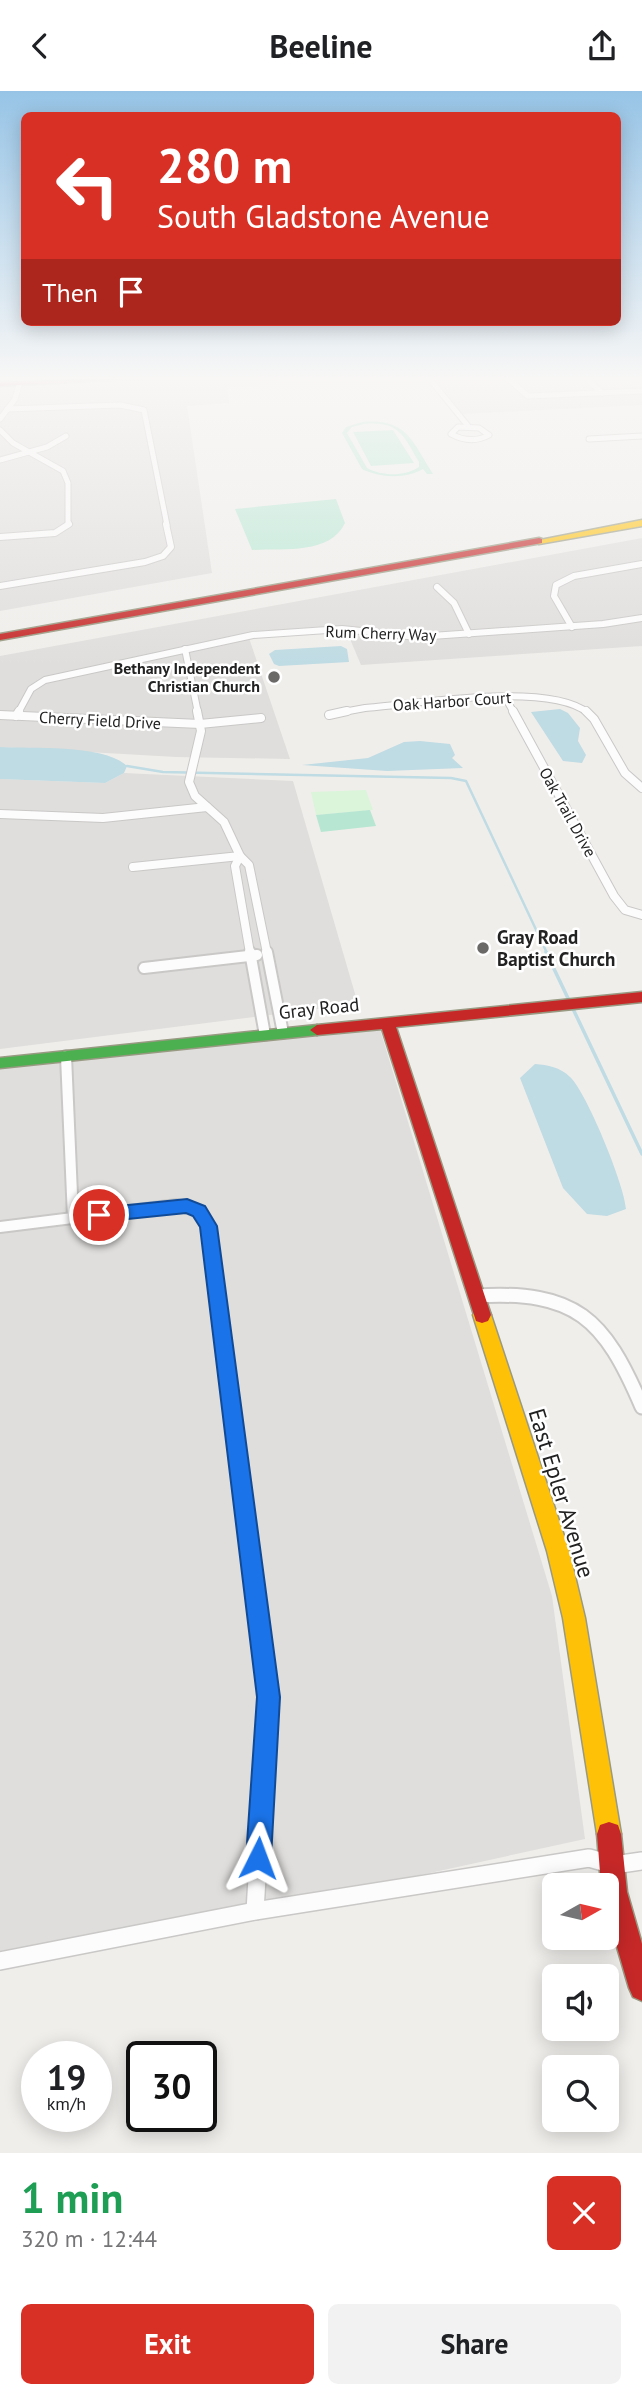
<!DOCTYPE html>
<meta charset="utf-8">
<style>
:root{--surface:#fff;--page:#f2f2f2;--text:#202124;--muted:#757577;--accent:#d93025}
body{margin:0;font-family:"PT Sans",sans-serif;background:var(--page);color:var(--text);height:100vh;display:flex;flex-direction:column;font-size:26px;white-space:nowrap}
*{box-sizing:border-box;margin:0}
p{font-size:23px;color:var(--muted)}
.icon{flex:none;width:38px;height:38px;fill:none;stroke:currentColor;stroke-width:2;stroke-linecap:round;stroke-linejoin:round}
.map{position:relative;height:2062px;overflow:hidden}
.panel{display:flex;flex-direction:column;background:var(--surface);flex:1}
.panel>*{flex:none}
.hud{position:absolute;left:21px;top:21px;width:600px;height:214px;border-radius:10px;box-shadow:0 4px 18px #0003;background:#d93025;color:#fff;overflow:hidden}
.needle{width:46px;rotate:82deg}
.tools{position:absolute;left:542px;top:1782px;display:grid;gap:14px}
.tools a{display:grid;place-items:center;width:77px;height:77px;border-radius:10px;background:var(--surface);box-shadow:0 4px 18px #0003;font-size:35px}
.speed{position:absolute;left:21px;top:1950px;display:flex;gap:14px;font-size:35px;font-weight:700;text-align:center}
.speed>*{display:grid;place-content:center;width:91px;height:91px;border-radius:50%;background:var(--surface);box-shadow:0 4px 18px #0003;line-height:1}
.speed small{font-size:18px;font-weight:400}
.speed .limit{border:4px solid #111;border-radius:10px;background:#fff;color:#111}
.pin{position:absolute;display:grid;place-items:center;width:60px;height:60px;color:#fff;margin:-30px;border:4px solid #fff;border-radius:50%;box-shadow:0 2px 7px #0007}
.me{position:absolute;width:77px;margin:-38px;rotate:3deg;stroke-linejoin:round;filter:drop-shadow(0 0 5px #0008)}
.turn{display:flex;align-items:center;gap:24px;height:147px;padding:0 21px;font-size:32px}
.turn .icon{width:91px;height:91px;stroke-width:2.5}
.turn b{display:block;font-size:49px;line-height:60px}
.then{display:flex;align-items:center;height:66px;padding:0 21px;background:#0003;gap:14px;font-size:26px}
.round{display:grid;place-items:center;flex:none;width:74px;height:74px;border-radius:10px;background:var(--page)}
.overview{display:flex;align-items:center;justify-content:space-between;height:119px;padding:0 21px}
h1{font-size:42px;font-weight:800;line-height:52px;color:#1e9e55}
.primary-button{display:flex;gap:14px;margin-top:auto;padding:14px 21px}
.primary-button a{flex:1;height:80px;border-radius:10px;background:var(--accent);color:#fff;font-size:28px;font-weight:800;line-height:80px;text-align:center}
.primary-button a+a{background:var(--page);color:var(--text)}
header{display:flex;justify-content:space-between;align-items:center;height:91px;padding:0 21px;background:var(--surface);font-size:32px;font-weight:800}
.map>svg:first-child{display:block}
.residential{fill:#dfdedc}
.park{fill:#daf5da}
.pitch{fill:#b7e6d2;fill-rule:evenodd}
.water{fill:#bfdbe3}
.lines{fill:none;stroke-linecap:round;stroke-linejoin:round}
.stream-far1{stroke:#bfdbe3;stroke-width:2.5}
.stream{stroke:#bfdbe3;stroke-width:3.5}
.street-far5-casing{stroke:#c9c8c7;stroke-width:7}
.street-far4-casing{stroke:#c9c8c7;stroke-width:8}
.street-far3-casing{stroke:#c9c8c7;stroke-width:10}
.street-far2-casing{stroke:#c9c8c7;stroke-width:14}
.street-far1-casing{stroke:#c9c8c7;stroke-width:17}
.street-casing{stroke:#c9c8c7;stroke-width:20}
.fast-casing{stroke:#999a82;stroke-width:3}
.slow-casing{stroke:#999a82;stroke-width:3}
.jam-casing{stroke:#999a82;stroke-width:3}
.street-far5{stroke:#fdfcfc;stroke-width:5}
.street-far4{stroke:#fdfcfc;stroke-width:6}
.street-far3{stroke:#fdfcfc;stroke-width:8}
.street-far2{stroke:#fdfcfc;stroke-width:10}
.street-far1{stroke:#fdfcfc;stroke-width:13}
.street{stroke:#fdfcfc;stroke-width:17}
.fast{fill:#4caf50;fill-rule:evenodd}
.slow{fill:#ffc107;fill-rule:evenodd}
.jam{fill:#c62828;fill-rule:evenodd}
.route{fill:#1a73e8;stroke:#114b97;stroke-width:2}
.poi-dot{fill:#6a6968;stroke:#fff;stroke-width:2.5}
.labels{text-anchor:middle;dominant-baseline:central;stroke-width:5;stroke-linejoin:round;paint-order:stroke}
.far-street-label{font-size:16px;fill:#222;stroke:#fff}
.far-poi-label{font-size:16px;font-weight:bold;fill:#222;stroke:#fff;text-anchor:end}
.poi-label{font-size:19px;font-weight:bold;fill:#222;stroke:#fff;text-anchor:start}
.street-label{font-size:19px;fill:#222;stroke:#fff}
.near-street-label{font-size:23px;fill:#222;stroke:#fff}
</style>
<header><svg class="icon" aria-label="back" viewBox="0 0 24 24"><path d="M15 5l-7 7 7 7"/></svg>Beeline<svg class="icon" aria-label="share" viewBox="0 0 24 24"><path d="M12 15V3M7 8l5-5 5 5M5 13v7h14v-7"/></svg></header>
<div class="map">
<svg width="642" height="2062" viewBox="0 0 642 2062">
<rect width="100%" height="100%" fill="#f0eeeb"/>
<g class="residential">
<path d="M174 287H276L278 294 227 295 229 312 187 315 212 482 0 520V294Z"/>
<path d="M434 287H625L642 302V314L461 323Z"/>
<path d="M642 447V555L361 574 347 541 249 547 290 668 176 666 0 656V565Z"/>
<path d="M124 682 293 690 358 913 0 958V688L105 692Z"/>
<path d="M378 932 552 1505 585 1748 0 1876V976Z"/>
</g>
<path class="park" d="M366 699 373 719 316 724 311 701Z"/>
<g class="pitch">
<path d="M362 331C407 327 412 350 433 383H427L423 378C405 388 380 387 362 378L342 342 346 336ZM364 333C399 330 403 344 419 371V376C404 386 382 385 367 377L347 342 352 336Z"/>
<path d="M393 339 414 372 371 375 353 341Z"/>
<path d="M336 408 345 432C330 464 283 457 252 459L235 418Z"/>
<path d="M370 719 376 735 321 741 316 724Z"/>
</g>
<g class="water">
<path d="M341 555 347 558 349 571 279 575 274 573 269 563 275 559Z"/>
<path d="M560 618 568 622 580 637 578 650 586 664 582 672 563 670 531 621Z"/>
<path d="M420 650 450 653 455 664 452 667 463 677 387 680 302 674 368 667 404 651Z"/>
<path d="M0 656C33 658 104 653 127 675L124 682 105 692 0 688Z"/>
<path d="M535 973C548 974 560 976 570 986 586 1000 625 1095 626 1118L607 1125 587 1123 563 1097 520 987Z"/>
</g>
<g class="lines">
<path class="stream-far1" d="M127 675 163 681 451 687 466 690 547 862"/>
<path class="stream" d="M546 861 642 1063"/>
<g class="street-far5-casing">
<g id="street-far5">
<path d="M429 287 468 335"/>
<path d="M507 287 528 305 642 300"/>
<path d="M586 287 602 302"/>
<path d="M7 318 120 314 144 319 167 434"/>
<path d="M0 328 15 308 21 287"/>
<path d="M458 336 479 337 489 344C476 351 464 350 451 343Z"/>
<path d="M0 339 13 352 63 380 68 392V434"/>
<path d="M589 348 642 345"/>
<path d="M0 369 47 356 66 345"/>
</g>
</g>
<g class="street-far4-casing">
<g id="street-far4">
<path d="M0 446 55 442 69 433"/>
<path d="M0 495 145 471 163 465 171 456 166 433"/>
<path d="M437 496 454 512 469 543"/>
<path d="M572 536 554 505 556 494 574 485 642 473"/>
<path d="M185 558 198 622"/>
<path d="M505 606 514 622"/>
<path d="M18 622 31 598 45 589 253 544 342 538 417 546 603 533 642 527"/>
<path d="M338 622 365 617C416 613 549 590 588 622"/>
</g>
</g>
<g class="street-far3-casing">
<g id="street-far3">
<path d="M513 620 614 805 625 819 642 824"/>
<path d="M586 620 594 628 625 682 642 697"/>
<path d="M0 624 200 633 261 627"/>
<path d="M329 624 347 620"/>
<path d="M16 625 19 620"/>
<path d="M0 723 103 727 207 716"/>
<path d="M133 776 240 765 224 731 195 705 189 691 201 640 197 620"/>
<path d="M250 862 235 775 240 765 249 774 267 862"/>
</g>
</g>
<g class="street-far2-casing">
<g id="street-far2">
<path d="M250 861 265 944"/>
<path d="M267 861 283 942"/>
<path d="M144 877 257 864"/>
<path d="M66 965 73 1127"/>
<path d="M0 1136 177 1114 199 1120 208 1135 212 1169"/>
</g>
</g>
<g class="street-far1-casing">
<g id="street-far1">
<path d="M212 1167 262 1561"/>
<path d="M476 1205C576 1199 604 1227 642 1316"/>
</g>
</g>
<g class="street-casing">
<g id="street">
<path d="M255 1820 268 1606 262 1560"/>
<path d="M0 1870 255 1820 589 1767 614 1774 642 1770"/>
</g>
</g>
<g class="fast-casing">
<path id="fast" d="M317 934 324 939 317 944 0 977V967Z"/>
</g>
<g class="slow-casing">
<g id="slow">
<path d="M642 429V435L539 453 535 450Z"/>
<path d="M482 1216 488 1218 491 1224 569 1460 585 1527 621 1743 618 1752 609 1755 600 1752 597 1743 563 1527 547 1460 473 1224 476 1218Z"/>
</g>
</g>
<g class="jam-casing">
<g id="jam">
<path d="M106 287H147L0 295V291Z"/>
<path d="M539 447 542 448V452L0 549V543Z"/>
<path d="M642 901V911L396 936 491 1224 488 1230 482 1232 476 1230 382 938 317 944 310 939 317 934Z"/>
<path d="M609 1731 618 1734 621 1743 627 1801 642 1853V1910L633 1906 629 1897 607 1822V1794H601L597 1743 600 1734Z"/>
</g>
</g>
<use href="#street-far5" class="street-far5"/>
<use href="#street-far4" class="street-far4"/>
<use href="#street-far3" class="street-far3"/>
<use href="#street-far2" class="street-far2"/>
<use href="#street-far1" class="street-far1"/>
<use href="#street" class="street"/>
<use href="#fast" class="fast"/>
<use href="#slow" class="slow"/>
<use href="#jam" class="jam"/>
</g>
<linearGradient id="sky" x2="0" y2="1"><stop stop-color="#97c4e6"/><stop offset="0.5" stop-color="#f8f7f6"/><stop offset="1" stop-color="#f8f7f6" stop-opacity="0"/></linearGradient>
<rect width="642" height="575" fill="url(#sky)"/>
<path class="route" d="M187 1108 205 1115 217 1135 280 1606 271 1767 267 1776 258 1780 250 1776 246 1767 257 1606 200 1136 193 1125 186 1122 99 1131 90 1124 99 1117Z"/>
<g class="poi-dot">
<circle cx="274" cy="586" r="7"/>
<circle cx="483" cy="857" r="7"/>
</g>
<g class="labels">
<g class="far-street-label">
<text transform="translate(381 542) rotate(2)">Rum Cherry Way</text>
<text transform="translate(452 610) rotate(-4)">Oak Harbor Court</text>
<text transform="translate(100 629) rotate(3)">Cherry Field Drive</text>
<text transform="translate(568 721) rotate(61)">Oak Trail Drive</text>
</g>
<g class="far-poi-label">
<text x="260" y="577">Bethany Independent<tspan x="260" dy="18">Christian Church</tspan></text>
</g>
<g class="poi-label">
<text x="497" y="846">Gray Road<tspan x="497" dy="22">Baptist Church</tspan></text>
</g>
<g class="street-label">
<text transform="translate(319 917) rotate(-6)">Gray Road</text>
</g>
<g class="near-street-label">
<text transform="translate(562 1402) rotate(73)">East Epler Avenue</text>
</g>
</g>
</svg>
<div class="tools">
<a><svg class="needle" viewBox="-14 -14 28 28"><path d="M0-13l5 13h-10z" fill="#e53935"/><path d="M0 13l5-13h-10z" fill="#757577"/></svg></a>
<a><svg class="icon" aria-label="sound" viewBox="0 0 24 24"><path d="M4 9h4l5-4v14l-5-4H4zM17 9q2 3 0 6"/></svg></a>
<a><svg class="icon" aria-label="search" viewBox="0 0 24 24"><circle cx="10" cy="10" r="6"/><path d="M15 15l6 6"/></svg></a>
</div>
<div class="speed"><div>19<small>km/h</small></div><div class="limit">30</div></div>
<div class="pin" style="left:99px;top:1124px;background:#d93025"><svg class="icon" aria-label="arrive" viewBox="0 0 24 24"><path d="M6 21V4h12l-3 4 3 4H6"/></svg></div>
<svg class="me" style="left:258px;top:1767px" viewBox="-20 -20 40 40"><path d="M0-17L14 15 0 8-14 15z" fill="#1a73e8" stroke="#fff" stroke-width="4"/></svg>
<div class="hud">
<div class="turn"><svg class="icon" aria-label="left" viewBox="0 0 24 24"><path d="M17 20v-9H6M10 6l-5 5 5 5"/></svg><div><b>280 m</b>South Gladstone Avenue</div></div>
<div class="then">Then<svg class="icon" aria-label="arrive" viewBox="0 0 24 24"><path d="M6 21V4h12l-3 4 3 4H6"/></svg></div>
</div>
</div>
<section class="panel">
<div class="overview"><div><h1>1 min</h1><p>320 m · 12:44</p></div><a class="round" style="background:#d93025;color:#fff"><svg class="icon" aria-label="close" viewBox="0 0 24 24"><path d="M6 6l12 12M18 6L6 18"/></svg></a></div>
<div class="primary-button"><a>Exit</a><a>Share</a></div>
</section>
